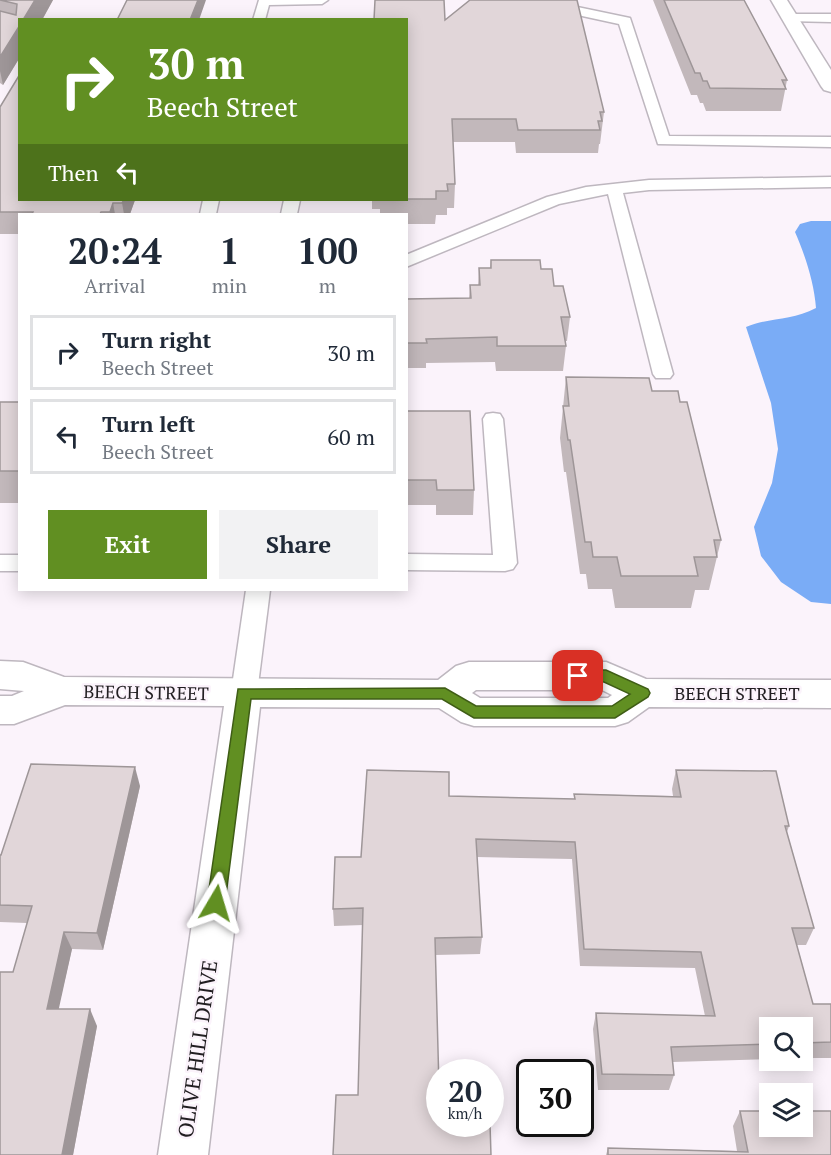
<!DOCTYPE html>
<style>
:root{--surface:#fff;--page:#f2f2f3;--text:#1f2937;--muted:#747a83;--line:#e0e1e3;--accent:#618f22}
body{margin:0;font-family:"PT Serif",serif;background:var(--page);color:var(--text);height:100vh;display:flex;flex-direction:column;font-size:22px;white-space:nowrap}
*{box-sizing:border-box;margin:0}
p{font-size:20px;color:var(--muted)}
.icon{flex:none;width:33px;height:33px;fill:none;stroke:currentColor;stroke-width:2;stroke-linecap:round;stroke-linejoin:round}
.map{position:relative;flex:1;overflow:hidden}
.panel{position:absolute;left:18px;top:213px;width:390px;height:378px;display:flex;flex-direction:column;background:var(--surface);border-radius:0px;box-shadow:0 3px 15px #0003}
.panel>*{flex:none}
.hud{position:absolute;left:18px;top:18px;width:390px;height:183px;border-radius:0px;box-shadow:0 3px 15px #0003;background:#618f22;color:#fff;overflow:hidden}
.fabs{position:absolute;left:759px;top:1017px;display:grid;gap:12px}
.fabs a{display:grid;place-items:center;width:54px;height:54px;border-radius:0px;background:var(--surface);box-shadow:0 3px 15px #0003;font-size:30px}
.speed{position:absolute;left:426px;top:1059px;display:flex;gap:12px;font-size:30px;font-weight:700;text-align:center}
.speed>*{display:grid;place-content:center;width:78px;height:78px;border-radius:50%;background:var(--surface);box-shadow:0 3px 15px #0003;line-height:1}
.speed small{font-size:15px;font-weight:400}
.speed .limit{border:3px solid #111;border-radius:9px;background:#fff;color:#111}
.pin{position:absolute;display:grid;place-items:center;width:51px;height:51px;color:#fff;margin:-26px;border-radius:12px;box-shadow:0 3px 9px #0006}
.me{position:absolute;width:66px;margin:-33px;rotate:7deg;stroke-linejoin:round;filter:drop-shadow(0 0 4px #0008)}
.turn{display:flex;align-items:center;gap:21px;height:126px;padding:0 30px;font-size:27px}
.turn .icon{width:78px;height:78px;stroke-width:2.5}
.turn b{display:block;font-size:42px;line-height:51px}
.then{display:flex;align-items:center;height:57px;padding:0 30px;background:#0003;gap:12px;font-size:22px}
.eta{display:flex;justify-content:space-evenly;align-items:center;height:102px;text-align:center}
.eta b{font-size:36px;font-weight:700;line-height:42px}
.primary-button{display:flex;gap:12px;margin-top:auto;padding:12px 30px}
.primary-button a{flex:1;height:69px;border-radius:0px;background:var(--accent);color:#fff;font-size:24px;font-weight:700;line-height:69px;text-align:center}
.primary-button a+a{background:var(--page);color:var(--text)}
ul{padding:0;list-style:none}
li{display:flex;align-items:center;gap:18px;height:75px;margin:0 12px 9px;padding:0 18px;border:3px solid var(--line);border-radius:0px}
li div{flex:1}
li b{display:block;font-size:22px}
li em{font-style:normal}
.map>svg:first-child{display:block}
.water{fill:#7aacf6}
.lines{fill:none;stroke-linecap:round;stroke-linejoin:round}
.service-casing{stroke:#beb7bf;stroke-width:3}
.minor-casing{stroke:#beb7bf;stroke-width:3}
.tertiary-casing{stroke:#beb7bf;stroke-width:3}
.service{fill:#fff;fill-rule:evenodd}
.minor{fill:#fff;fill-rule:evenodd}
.tertiary{fill:#fff;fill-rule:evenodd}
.wall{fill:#c2b8bb}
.shaded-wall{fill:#9e9698}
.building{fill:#e1d6d9;stroke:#9e9698;stroke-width:1.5}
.route{fill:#618f22;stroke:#3f5d16;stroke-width:1.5}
.labels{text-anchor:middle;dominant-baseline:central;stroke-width:5;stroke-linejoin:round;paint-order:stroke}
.street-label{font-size:18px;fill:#211e21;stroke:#fbf3fb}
.near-street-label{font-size:21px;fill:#211e21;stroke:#fbf3fb}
</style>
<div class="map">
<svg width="831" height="1155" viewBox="0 0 831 1155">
<rect width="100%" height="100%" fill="#fbf3fb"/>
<path class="water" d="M811 221H831V604L811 602 781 582 761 556 754 527 772 483 778 449 771 403 746 327C770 317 792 321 816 308 814 282 805 255 795 232L800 224Z"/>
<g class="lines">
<g class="service-casing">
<g id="service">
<path d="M259 0H328L322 4 269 5 265 20H253Z"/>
<path d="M521 0H544L630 18 669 136 831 137V147L658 144 619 24 527 4Z"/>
<path d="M790 14H831V22L786 21 784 18 786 15Z"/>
<path d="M831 177V187L649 190 623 193 673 374 670 378H656L653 374 608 194 559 204 406 267V255L547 197 586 187 649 180Z"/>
<path d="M203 200H219L216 214H200Z"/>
<path d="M284 200H300L297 214H281Z"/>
<path d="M493 413 500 414 503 419 517 563 513 569 505 571 406 570V554L493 555 483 419 486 414Z"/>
<rect x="0" y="555" width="20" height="16"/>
<path d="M246 590H270L257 693 253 700 244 703 235 700 231 693Z"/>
</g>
</g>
<g class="minor-casing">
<path id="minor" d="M0 661 23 662 64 677 438 680 456 666 469 662H606L646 679 831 680V708L649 707 628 722 615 726H474L461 722 439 708 260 707 208 1155H158L224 706 65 705 14 724H0V696H12L24 691 0 689ZM476 690H602L612 695 608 698H480L472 693Z"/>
</g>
<g class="tertiary-casing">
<path id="tertiary" d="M771 0H787L831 70V92L824 90 821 86Z"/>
</g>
<use href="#service" class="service"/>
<use href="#minor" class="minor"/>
<use href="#tertiary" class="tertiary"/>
</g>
<g class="wall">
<path d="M0 0H53L42 20H20V57L3 85 0 83Z"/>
<path d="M653 0H744L787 80 781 111H706L703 103H700L697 95H691Z"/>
<path d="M445 20 604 112 600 144H599L598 153H516L515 142H453L455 184 454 208H447V215H436L435 224H406V214H380V209H372V201H364V200H406Z"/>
<path d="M0 107 135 200 130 214H20V234H0Z"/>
<path d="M491 260 541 269 554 286 570 317 567 341H565L566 346 563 371H496L495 362 426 363V368H406V299L469 298 470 285H478L479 268H490Z"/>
<path d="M566 377 652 391 680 402 721 540 709 590H695L691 608H615L612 589H588L586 574H580L566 472H564L560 438Z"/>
<rect x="0" y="402" width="20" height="101"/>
<path d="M406 411 474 490 473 515H436V505H406Z"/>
<path d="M676 770 789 826 787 832 814 928 806 945H797L813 1004H831V1058H802V1028H770V1059L673 1062 674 1075 669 1090H598L593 1029 596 1013 705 1016 695 968 580 966 572 859 477 857 482 937 480 954 435 955 358 1095 363 925 334 926 333 909 361 857 449 796 574 799V794L673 796 672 789Z"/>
<path d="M140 786 103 950 72 949 58 1009 97 1026 73 1155 13 972 27 923 0 922V855Z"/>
<path d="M740 1111 831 1155H606L608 1148 737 1151 733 1126Z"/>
</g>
<g class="shaded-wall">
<path d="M35 0H53L42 20H23Z"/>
<path d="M198 0H206L199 20H190Z"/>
<path d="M20 25V57L3 85 0 71V57Z"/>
<path d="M124 200H135L130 214H124L122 203Z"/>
<path d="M113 203 115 214H110V212Z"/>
<path d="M135 767 140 786 103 950 97 933Z"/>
<path d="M64 932 72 949 55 1026 47 1009Z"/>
<path d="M90 1009 97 1026 73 1155H62Z"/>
</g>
<g class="building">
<path d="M0 0H35L23 20H20V25L0 57V11L16 15 17 4Z"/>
<path d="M127 0H198L190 20H117Z"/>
<path d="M375 0H444L445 20 470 0H577L604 112H600L602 121H598L600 130H518L516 119H452L455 184H447L448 191H436V199H406V20H374Z"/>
<path d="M664 0H744L787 80H782L786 89 710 88 707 81H703L700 73H695Z"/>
<path d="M20 74V200H124L122 203H113L110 212H101L100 214H32L33 212H0V107Z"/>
<path d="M491 260H540L541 269H552L554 286H563L570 317H561L566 346H497V337L426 339 427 343H406V299L471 298 470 285H480L479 268H491Z"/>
<path d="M566 377 649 378 652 391H678L680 402H687L721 540H714L717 557H694L698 576H621L617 557H593L591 542H585L570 440H568L563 406H569Z"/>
<rect x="0" y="402" width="20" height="69"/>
<path d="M406 411H470L474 490H437L436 480H406Z"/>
<path d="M31 764 135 767 97 933 64 932 47 1009H90L62 1155H0V972H13L32 906 0 905V855H1Z"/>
<path d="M367 770 449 772V796L575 799 574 794 681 797 676 770 776 771 789 826H785L814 928H792L813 1004H831V1042L802 1043V1028H770V1044L671 1047 674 1075 602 1074 596 1013 715 1016 701 952 584 949 575 842 476 839 482 937 435 938 440 1124H490L491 1155H333L336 1095H358L363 908 333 909 335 857H361Z"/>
<path d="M740 1111H770V1126H802V1111H831V1155H608V1148L748 1152Z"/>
</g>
<path class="route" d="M578 670H606L648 689 650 693 648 697 615 718H474L442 699H251L225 903 222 908 216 910 210 908 207 903 238 689 445 688 476 706H612L630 694 604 682 572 680 570 676 572 672Z"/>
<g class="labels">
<g class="street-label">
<text transform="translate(146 692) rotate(1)">BEECH STREET</text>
<text x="737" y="693">BEECH STREET</text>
</g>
<g class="near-street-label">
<text transform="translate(197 1049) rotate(-82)">OLIVE HILL DRIVE</text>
</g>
</g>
</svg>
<div class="fabs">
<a><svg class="icon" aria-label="search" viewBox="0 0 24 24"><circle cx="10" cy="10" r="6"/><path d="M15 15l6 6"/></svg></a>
<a><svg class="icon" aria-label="layers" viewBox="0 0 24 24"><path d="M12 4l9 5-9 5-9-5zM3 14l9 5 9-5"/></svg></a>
</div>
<div class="speed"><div>20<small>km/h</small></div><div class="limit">30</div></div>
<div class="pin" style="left:578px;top:676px;background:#d93025"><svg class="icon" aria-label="arrive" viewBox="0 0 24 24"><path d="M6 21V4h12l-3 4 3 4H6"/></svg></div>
<svg class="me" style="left:216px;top:903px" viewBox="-20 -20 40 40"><path d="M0-17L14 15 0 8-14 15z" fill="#618f22" stroke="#fff" stroke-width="4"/></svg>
<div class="hud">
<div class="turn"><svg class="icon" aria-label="right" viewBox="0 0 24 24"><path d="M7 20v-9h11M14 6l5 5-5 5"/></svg><div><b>30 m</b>Beech Street</div></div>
<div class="then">Then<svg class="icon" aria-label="left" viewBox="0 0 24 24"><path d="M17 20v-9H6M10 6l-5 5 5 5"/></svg></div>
</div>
<section class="panel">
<div class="eta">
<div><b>20:24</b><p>Arrival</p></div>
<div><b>1</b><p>min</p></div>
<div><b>100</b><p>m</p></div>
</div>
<ul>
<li><svg class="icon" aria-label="right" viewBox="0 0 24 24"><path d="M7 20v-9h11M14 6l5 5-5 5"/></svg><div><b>Turn right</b><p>Beech Street</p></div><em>30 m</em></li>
<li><svg class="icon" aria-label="left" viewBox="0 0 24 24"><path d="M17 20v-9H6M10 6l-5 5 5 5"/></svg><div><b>Turn left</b><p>Beech Street</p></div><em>60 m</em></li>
</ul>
<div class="primary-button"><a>Exit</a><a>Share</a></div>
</section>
</div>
